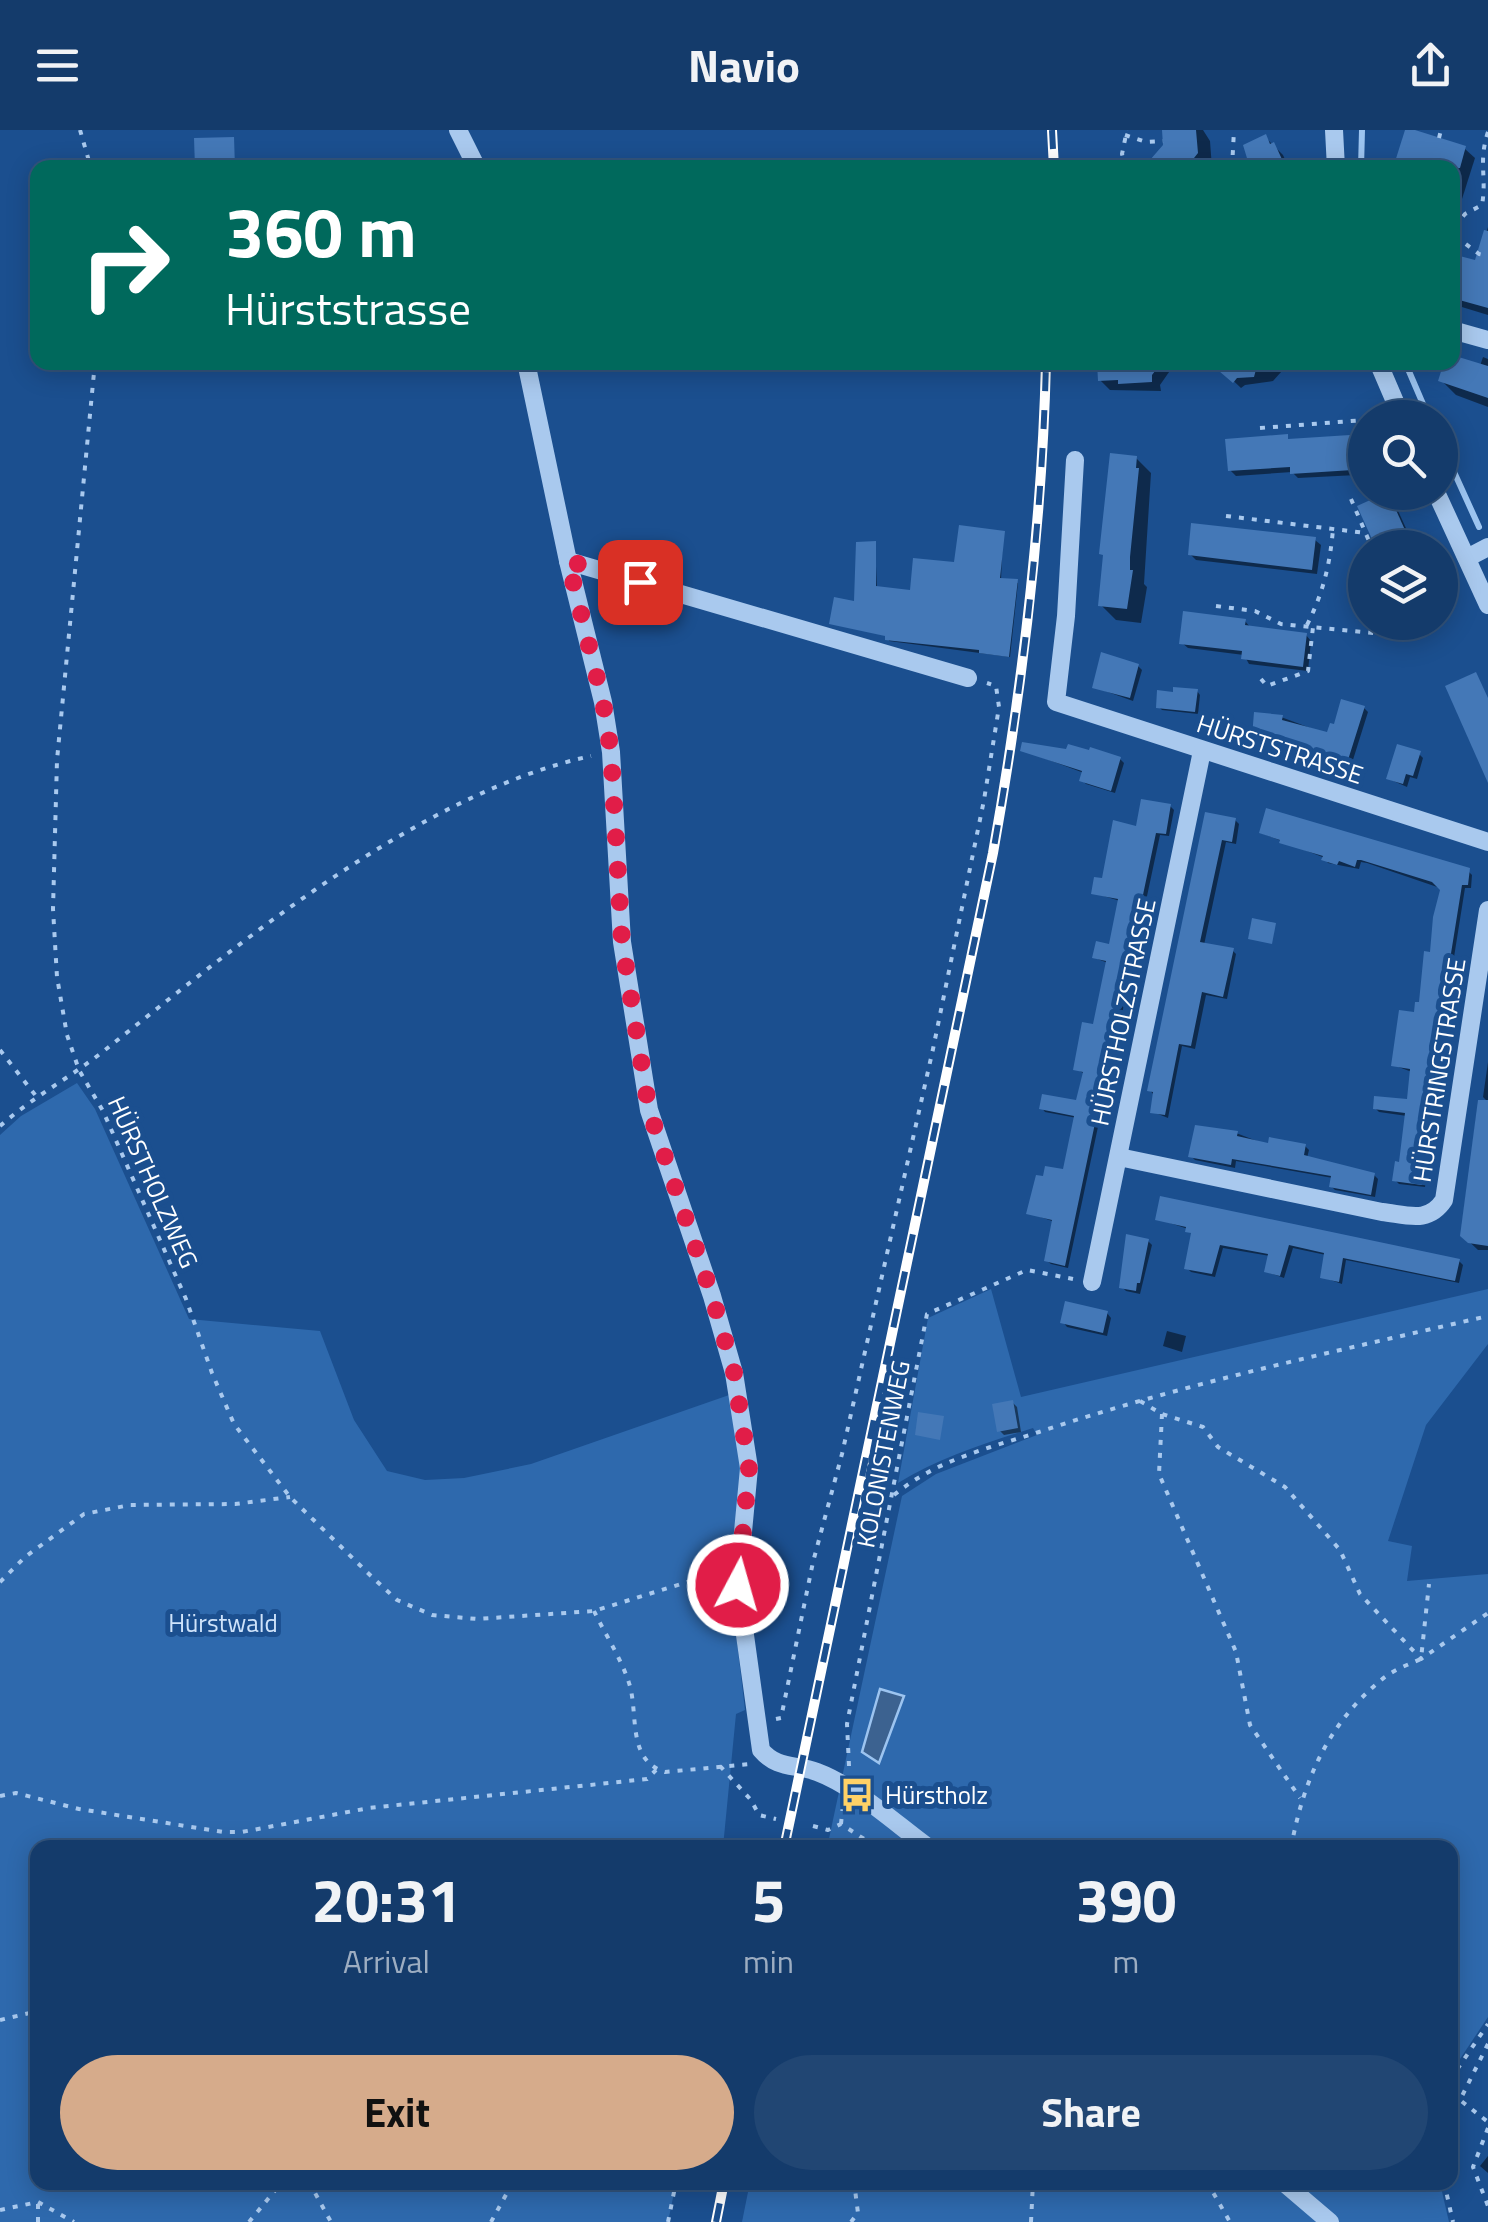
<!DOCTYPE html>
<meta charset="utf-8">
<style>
:root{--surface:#143b6b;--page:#214673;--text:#f1f3f6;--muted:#9dadc1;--line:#33557e;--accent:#d6ab8b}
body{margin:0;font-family:"Titillium Web",sans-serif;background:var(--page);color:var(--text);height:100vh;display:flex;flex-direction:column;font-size:38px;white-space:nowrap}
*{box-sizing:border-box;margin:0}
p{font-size:32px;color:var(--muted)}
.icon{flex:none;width:55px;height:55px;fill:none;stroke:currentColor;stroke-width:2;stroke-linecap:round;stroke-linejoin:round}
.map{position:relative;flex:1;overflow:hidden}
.side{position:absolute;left:30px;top:1710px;width:1428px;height:350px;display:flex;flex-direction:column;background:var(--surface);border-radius:20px;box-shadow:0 5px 25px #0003,0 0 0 2px var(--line)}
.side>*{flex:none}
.banner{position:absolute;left:30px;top:30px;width:1430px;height:210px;border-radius:20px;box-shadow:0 5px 25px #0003,0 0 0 2px var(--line);background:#00695c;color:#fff;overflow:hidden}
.fabs{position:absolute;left:1348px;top:270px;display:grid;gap:20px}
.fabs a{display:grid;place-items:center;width:110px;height:110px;border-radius:50%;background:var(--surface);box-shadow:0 5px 25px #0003,0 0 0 2px var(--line);font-size:50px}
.pin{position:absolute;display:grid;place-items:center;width:85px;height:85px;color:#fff;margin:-42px;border-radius:20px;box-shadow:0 5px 15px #0006}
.me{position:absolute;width:110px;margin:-55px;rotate:6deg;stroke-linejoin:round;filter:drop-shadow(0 0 8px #0008)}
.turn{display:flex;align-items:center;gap:35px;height:210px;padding:0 30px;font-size:45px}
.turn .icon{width:130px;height:130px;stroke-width:2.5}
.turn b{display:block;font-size:70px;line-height:85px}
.eta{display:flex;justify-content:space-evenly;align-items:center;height:170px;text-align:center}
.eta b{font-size:60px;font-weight:700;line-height:70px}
.action{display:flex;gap:20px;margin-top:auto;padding:20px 30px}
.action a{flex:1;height:115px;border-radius:60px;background:var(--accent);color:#111;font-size:40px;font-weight:700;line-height:115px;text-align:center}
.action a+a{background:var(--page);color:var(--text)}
header{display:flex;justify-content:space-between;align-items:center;height:130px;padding:0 30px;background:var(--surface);font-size:45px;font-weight:700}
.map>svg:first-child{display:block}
.green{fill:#2e69ad}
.water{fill:#3c6290;stroke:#9cc4f0;stroke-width:2.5}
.shadow{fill:#0007}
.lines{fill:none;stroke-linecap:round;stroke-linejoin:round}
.stream{stroke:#9cc4f0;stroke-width:6}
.building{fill:#4478b7}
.path{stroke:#a9c9ee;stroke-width:4;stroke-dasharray:5 8;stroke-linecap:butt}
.minor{stroke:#a9c9ee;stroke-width:18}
.rail-casing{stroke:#fff;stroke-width:10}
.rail{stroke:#1b4f8f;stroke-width:6;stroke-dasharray:19;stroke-linecap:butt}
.route{stroke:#e11d48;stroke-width:18;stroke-dasharray:0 32.4}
.labels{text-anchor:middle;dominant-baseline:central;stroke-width:10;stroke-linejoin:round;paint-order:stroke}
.street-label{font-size:25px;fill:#fff;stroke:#1b4f8f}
.park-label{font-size:25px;fill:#cfe3fa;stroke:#1b4f8f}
.poi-label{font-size:25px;fill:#fff;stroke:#1b4f8f;text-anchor:start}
</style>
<header><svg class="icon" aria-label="menu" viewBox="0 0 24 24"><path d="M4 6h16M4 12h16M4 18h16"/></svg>Navio<svg class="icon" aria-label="share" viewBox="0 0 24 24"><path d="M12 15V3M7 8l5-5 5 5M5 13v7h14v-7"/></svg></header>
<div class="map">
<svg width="1488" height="2092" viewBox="0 0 1488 2092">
<rect width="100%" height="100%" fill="#1b4f8f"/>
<g class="green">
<path d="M77 953 95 979 189 1189 320 1201 354 1290 387 1341 425 1350 464 1348 531 1334 732 1264 742 1341 731 1461 745 1580 736 1584 723 1717 38 1718V2052L676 2053 668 2092H0V1005L21 986Z"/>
<path d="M991 1159 1021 1267 1488 1159V1214L1426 1295 1388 1411 1412 1416 1407 1451 1488 1444V1887L1450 1944V1718H827L902 1366 936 1344 1037 1305 1033 1298C986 1313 940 1327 898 1353L928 1188Z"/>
<path d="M750 2052 1440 2053 1449 2092H742Z"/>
</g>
<path class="water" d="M880 1559 904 1566 879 1633 862 1622Z"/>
<g class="shadow">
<path d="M1164 0H1203L1210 11 1212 38H1146L1166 16Z"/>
<path d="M1265 7 1283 25 1289 38H1253Z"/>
<path d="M1465 19 1475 28 1462 69 1452 66V38Z"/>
<path d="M1488 97V185L1452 174V126L1477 133Z"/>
<path d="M1483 227 1488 229V277L1456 265 1441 250 1480 236Z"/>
<path d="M1099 232H1176L1160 255 1161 261 1110 260 1100 250Z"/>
<path d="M1223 232H1290L1273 251 1245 255 1241 258 1223 241 1227 236Z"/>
<path d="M1350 308 1355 313 1357 345 1298 348 1292 342 1236 346 1230 340Z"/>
<path d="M1136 328 1151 343 1144 454 1147 457 1141 493 1116 490 1101 475Z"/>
<path d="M1387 365 1394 372 1415 418H1379Z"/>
<path d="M1003 403 1001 450 1018 453 1010 527 889 511 888 506 831 493 857 474 875 414 877 459 912 463Z"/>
<path d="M1315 410 1321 415 1317 444 1196 430 1190 424Z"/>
<path d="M1245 491 1250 497 1306 505 1311 511 1308 541 1249 534 1244 525 1188 518 1182 513Z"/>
<path d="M1138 536 1142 540 1133 571 1094 557Z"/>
<path d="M1197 561 1200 565 1198 584 1162 580 1159 577Z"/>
<path d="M1364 578 1368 582 1352 633 1334 628 1323 633 1285 621 1280 612 1258 611 1254 606 1281 587 1329 605Z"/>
<path d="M1022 620 1120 629 1124 633 1115 663 1086 654 1082 650 1084 643Z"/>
<path d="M1419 624 1423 628 1417 649 1410 647 1407 657 1389 649Z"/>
<path d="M1170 676 1174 680 1169 706 1160 705 1068 1138 1051 1134 1047 1131 1055 1092 1029 1083 1065 1042 1077 988 1045 982 1042 978 1077 973 1085 944 1076 939 1095 897 1108 833 1095 828 1111 816 1120 771 1094 763 1138 699Z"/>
<path d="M1207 685 1235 690 1239 694 1236 714 1226 712 1204 815 1232 820 1236 824 1227 869 1206 865 1195 919 1182 916 1168 988 1153 982V964L1150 960Z"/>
<path d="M1261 703 1468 741 1472 745 1471 758H1465L1434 953 1424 1038 1427 1041 1425 1057 1399 1054 1395 1050 1401 1035 1407 986 1379 982 1375 978 1409 972 1412 942 1393 935 1421 875 1443 759 1367 733 1361 732 1359 739 1328 733 1325 728Z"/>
<path d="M1488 932V972L1483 967Z"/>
<path d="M1488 979V1120H1478L1462 1105Z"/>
<path d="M1236 1003 1270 1016H1305L1309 1020 1307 1028 1374 1045 1378 1049 1375 1067 1335 1060 1331 1056 1333 1048 1236 1031 1235 1038 1195 1030 1191 1026Z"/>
<path d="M1158 1089 1459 1131 1463 1135 1459 1153 1346 1130 1342 1154 1322 1147 1326 1125 1293 1118 1284 1148 1267 1142 1270 1126 1223 1118 1215 1147 1191 1142 1187 1138 1193 1106 1188 1099Z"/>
<path d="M1148 1111 1152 1115 1140 1164 1126 1161 1122 1157Z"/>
<path d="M1107 1183 1111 1188 1107 1206 1067 1197 1063 1192Z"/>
<path d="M1167 1201 1186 1206 1182 1222 1163 1216Z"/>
<path d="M1012 1272 1017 1277 1021 1302 1004 1305 1000 1301Z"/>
<path d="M1488 2026V2043L1480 2036Z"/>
</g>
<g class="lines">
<g class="stream">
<path d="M1361 38 1362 0"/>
<path d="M1405 232 1429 288"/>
<path d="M1440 311 1479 397"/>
</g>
</g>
<g class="building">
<path d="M1162 0H1196L1198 23 1186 38H1143L1163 15Z"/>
<path d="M1405 0H1415L1466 16 1460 38H1393Z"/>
<path d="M1266 4 1270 14 1274 12 1286 38H1250L1243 15Z"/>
<path d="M234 7 235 38H195L194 8Z"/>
<path d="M1484 100 1488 101V178L1452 168V124L1475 130Z"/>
<path d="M1452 225 1488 236V268L1438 251 1444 232H1452Z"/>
<path d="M1097 232H1162L1152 245V252L1118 254V250L1098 251Z"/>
<path d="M1227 232H1258L1254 247 1237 248 1233 253 1219 241Z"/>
<path d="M1288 304V309L1350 305 1353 340 1290 344V337L1228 341 1225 309Z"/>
<path d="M1110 323 1137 326 1136 338H1139L1130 427V440H1133L1127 479 1098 476 1103 425 1099 424Z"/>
<path d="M1388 362 1413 418H1376L1357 376Z"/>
<path d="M1191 393 1316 407 1312 440 1188 425Z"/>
<path d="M959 395 1005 401 1000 448 1018 449 1009 527 979 523V520L885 510V506L829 494 834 467 854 471 856 412 876 411V456L910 460 913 428 954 432Z"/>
<path d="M1183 481 1246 489 1245 495 1307 503 1303 537 1241 529 1242 521 1179 514Z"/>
<path d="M1101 522 1139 534 1130 568 1092 558Z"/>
<path d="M1476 542 1488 568V653L1445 556Z"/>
<path d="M1173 557 1198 559 1195 582 1156 578 1157 560 1173 562Z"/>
<path d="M1341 569 1365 576 1348 630 1328 625 1318 630 1278 617 1277 610 1252 607 1254 582 1283 585 1282 590 1327 602 1330 593 1334 594Z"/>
<path d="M1022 612 1066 619 1068 614 1089 620 1090 617 1121 627 1111 661 1079 651 1082 641 1020 621Z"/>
<path d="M1397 614 1421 621 1413 646 1406 644 1403 654 1386 649Z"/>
<path d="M1141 669 1171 674 1166 704 1156 703 1065 1136 1044 1131 1052 1090 1026 1084 1036 1045 1043 1046 1045 1036 1063 1039 1074 986 1039 979 1042 964 1076 970 1083 942 1073 940 1082 892 1093 894 1106 831 1092 828 1096 811 1109 814 1118 769 1091 764 1094 747 1102 748 1113 690 1136 696Z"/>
<path d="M1266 678 1470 738 1468 755H1462L1431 948 1421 1035H1424L1422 1055 1392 1051 1395 1031 1399 1032 1405 983 1373 979 1374 966 1407 969 1410 939 1391 936 1399 880 1414 882 1415 872H1419L1424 821 1430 822 1433 787 1440 760 1432 752 1361 730H1357L1355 737 1339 731 1337 735 1321 730 1323 726 1279 713 1280 710 1259 703Z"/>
<path d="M1205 682 1236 688 1232 712 1222 710 1200 812 1234 818 1223 867 1202 862 1191 916 1179 914 1165 985 1150 983 1153 962 1147 961Z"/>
<path d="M1252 788 1276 793 1272 814 1248 809Z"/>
<path d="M1478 970H1488V1116L1468 1113 1460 1106Z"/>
<path d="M1195 995 1238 1001 1237 1006 1268 1013 1269 1007 1306 1014 1304 1025 1375 1043 1371 1065 1329 1057 1331 1046 1232 1029 1231 1035 1188 1027Z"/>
<path d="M1160 1066 1460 1129 1455 1151 1343 1128 1339 1152 1320 1148 1324 1123 1289 1115 1280 1146 1264 1142 1268 1124 1220 1115 1212 1144 1184 1139 1191 1103 1185 1102 1186 1097 1155 1090Z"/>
<path d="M1126 1104 1149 1109 1140 1153H1137L1136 1161 1119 1158Z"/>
<path d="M1065 1171 1108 1181 1103 1203 1060 1193Z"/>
<path d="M1013 1270 1018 1298 997 1302 992 1274Z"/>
<path d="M918 1282 944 1286 940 1310 915 1305Z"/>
</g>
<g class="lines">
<g class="path">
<path d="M80 0 91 38"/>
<path d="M1488 2C1478 32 1487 47 1482 75L1465 84 1456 95 1459 109 1479 124 1488 126"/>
<path d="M1125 5 1146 12 1163 11"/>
<path d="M1439 8 1441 0"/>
<path d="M1126 38 1122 24 1127 0"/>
<path d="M1232 38 1234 0"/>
<path d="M95 232 57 630 53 779 57 847 67 905 79 940 103 981 186 1169 212 1243 234 1294 290 1367 371 1446 397 1470 432 1485 477 1489 594 1481 697 1449 718 1452"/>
<path d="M1260 298 1365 290"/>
<path d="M1351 369 1372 418"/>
<path d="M1226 386 1366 403"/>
<path d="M1216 476 1255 481 1281 494 1394 505 1422 497"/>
<path d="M1307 495C1323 463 1330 435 1333 399"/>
<path d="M1261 549 1267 556 1308 541 1313 497"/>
<path d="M0 920 36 966"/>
<path d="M0 996C33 967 71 947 105 920 241 812 420 663 591 626"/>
<path d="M1140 1271 1162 1284 1203 1297 1218 1317 1285 1357 1340 1420 1360 1464 1421 1529 1488 1483"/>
<path d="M1162 1284 1159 1344 1236 1522 1250 1595 1300 1668"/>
<path d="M894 1365C936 1330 989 1318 1039 1302 1186 1253 1337 1221 1488 1186"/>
<path d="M697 1449 722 1417"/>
<path d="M0 1452 25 1427 84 1384 130 1375 235 1374 290 1367"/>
<path d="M594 1481C605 1504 621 1528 629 1553 639 1583 626 1630 665 1642L751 1634"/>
<path d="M776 1589 781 1588 813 1432 842 1324 933 919 984 670 999 577 996 556 987 553"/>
<path d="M720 1636 751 1670 759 1685 776 1689"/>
<path d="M849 1636 847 1594 927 1184 1027 1140 1073 1149"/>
<path d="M0 1666 16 1663 79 1679 223 1702H242L369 1678 647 1649 656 1640"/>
<path d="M841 1694 843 1674"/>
<path d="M813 1696 828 1700 841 1694 878 1718"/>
<path d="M1291 1718C1303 1652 1327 1595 1380 1551 1391 1541 1407 1535 1421 1529L1429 1454"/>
<path d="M0 1890 38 1881"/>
<path d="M1488 1914 1460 1970 1488 1992"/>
<path d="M1450 1950 1488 1894"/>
<path d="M1488 1998 1473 2037 1488 2076"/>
<path d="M309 2052 331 2092"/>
<path d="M1207 2052 1230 2092"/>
<path d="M1444 2052 1453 2092"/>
<path d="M0 2080 38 2072 74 2092"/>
<path d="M38 2092V2072"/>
<path d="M249 2092 282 2052"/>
<path d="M491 2092 513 2052"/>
<path d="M668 2092 676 2052"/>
<path d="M851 2092 858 2083 854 2052"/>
<path d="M1031 2092 1033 2052"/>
</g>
<g class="minor">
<path d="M458 0 477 38"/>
<path d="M1334 0 1336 38"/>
<path d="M1452 200 1488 210"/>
<path d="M526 232 568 431 603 572 611 622 622 812 649 980 712 1166 734 1243 749 1338 738 1455 761 1620C777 1639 795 1634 817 1642 855 1656 896 1694 929 1718"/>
<path d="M1378 232 1402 288"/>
<path d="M1075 330 1066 486 1056 572 1488 712"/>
<path d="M1436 362 1488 475"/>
<path d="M1467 428 1488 417"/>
<path d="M568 431 968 548"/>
<path d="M1119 1027 1382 1082C1408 1085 1428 1094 1444 1070L1488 780"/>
<path d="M1092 1152 1202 621"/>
<path d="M1283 2052 1330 2092"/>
</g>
<g class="rail-casing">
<g id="rail">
<path d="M1052 0 1054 38"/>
<path d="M784 1718 993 723C1022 560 1042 398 1046 232"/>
<path d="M716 2092 724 2052"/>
</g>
</g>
<use href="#rail" class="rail"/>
</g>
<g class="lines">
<path class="route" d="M640 452 568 431 603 572 611 622 622 812 649 980 712 1166 734 1242 749 1338 738 1455"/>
</g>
<defs>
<g id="bus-bare" transform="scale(2.7)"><path d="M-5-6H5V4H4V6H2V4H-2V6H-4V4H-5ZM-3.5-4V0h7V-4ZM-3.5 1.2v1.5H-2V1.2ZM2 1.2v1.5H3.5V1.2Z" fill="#ffd166" stroke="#1b4f8f" stroke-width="2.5" paint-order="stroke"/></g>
</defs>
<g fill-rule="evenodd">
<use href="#bus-bare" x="857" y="1665"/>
</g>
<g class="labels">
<g class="street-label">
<text transform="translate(1280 619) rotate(18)">HÜRSTSTRASSE</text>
<text transform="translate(1123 882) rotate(-78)">HÜRSTHOLZSTRASSE</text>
<text transform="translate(1439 940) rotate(-81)">HÜRSTRINGSTRASSE</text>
<text transform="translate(153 1052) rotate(66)">HÜRSTHOLZWEG</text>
<text transform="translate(883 1324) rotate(-79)">KOLONISTENWEG</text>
</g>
<g class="park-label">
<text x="223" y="1493">Hürstwald</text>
</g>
<g class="poi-label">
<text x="885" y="1665">Hürstholz</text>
</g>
</g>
</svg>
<div class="fabs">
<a><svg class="icon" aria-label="search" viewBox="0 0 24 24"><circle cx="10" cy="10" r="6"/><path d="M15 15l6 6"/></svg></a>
<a><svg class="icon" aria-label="layers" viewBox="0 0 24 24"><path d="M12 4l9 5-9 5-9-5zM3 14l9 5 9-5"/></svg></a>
</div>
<div class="pin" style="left:640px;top:452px;background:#d93025"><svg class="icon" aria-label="arrive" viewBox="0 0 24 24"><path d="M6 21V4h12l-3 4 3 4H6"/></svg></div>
<svg class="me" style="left:738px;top:1455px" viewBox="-20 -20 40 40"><circle r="17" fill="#e11d48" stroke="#fff" stroke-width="3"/><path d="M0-11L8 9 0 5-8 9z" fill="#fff"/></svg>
<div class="banner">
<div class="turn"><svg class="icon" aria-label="right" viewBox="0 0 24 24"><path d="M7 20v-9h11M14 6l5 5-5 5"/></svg><div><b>360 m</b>Hürststrasse</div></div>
</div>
<section class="side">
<div class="eta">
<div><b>20:31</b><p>Arrival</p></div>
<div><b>5</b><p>min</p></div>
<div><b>390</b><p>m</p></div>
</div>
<div class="action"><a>Exit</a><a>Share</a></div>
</section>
</div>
